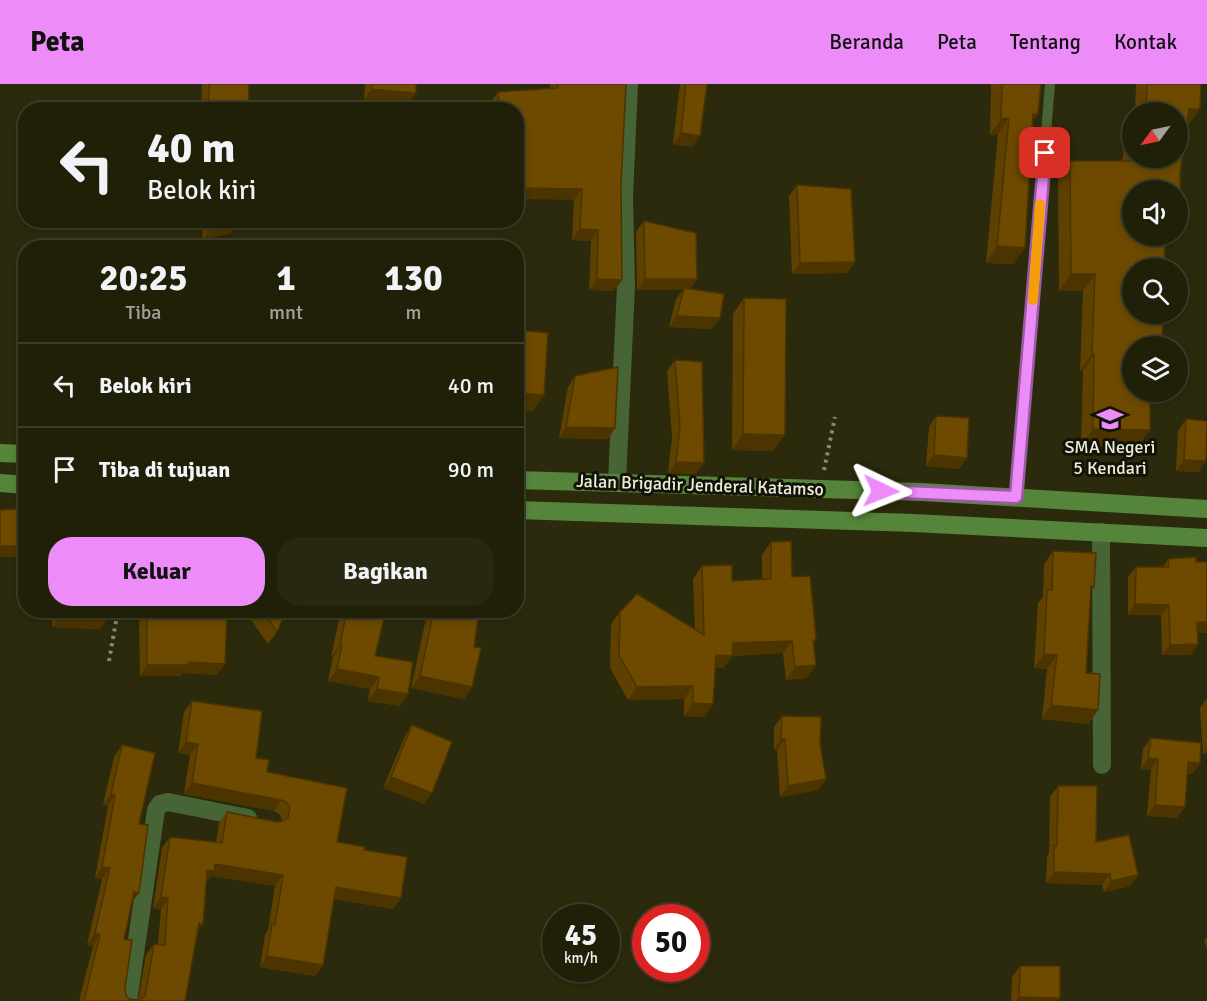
<!DOCTYPE html>
<html lang="id">
<style>
:root{--surface:#202009;--page:#282812;--text:#f1f3f6;--muted:#a2a39c;--line:#3d3e2a;--accent:#ed8cf9}
body{margin:0;font-family:Signika,sans-serif;background:var(--page);color:var(--text);height:100vh;display:flex;flex-direction:column;font-size:22px;white-space:nowrap}
*{box-sizing:border-box;margin:0}
p{font-size:20px;color:var(--muted)}
.icon{flex:none;width:33px;height:33px;fill:none;stroke:currentColor;stroke-width:2;stroke-linecap:round;stroke-linejoin:round}
.map{position:relative;flex:1;overflow:hidden}
.panel{position:absolute;left:18px;top:156px;width:506px;height:378px;display:flex;flex-direction:column;background:var(--surface);border-radius:24px;box-shadow:0 3px 9px #0003,0 0 0 2px var(--line)}
.panel>*{flex:none}
.guide{position:absolute;left:18px;top:18px;width:506px;height:126px;border-radius:24px;box-shadow:0 3px 9px #0003,0 0 0 2px var(--line);background:#202009;color:var(--text);overflow:hidden}
.needle{width:39px;rotate:237deg}
.controls{position:absolute;left:1122px;top:18px;display:grid;gap:12px}
.controls a{display:grid;place-items:center;width:66px;height:66px;border-radius:50%;background:var(--surface);box-shadow:0 3px 9px #0003,0 0 0 2px var(--line);font-size:30px}
.speed{position:absolute;left:542px;top:820px;display:flex;gap:12px;font-size:30px;font-weight:700;text-align:center}
.speed>*{display:grid;place-content:center;width:78px;height:78px;border-radius:50%;background:var(--surface);box-shadow:0 3px 9px #0003,0 0 0 2px var(--line);line-height:1}
.speed small{font-size:15px;font-weight:400}
.speed .limit{border:9px solid #d22;background:#fff;color:#111}
.pin{position:absolute;display:grid;place-items:center;width:51px;height:51px;color:#fff;margin:-26px;border-radius:12px;box-shadow:0 3px 9px #0006}
.me{position:absolute;width:66px;margin:-33px;rotate:92deg;stroke-linejoin:round;filter:drop-shadow(0 0 4px #0008)}
.turn{display:flex;align-items:center;gap:21px;height:126px;padding:0 30px;font-size:27px}
.turn .icon{width:78px;height:78px;stroke-width:2.5}
.turn b{display:block;font-size:42px;line-height:51px}
.eta{display:flex;justify-content:space-evenly;align-items:center;height:102px;text-align:center}
.eta b{font-size:36px;font-weight:800;line-height:42px}
.cta{display:flex;gap:12px;margin-top:auto;padding:12px 30px}
.cta a{flex:1;height:69px;border-radius:24px;background:var(--accent);color:#111;font-size:24px;font-weight:800;line-height:69px;text-align:center}
.cta a+a{background:var(--page);color:var(--text)}
ul{padding:0;list-style:none}
li{display:flex;align-items:center;gap:18px;height:84px;padding:0 30px;border-top:2px solid var(--line)}
li div{flex:1}
li b{display:block;font-size:22px}
li em{font-style:normal}
header{display:flex;align-items:center;gap:36px;box-sizing:border-box;height:84px;padding:0 30px;background:var(--accent);color:#111}
header strong{font-size:28px}
nav{display:flex;gap:33px;margin-inline-start:auto;font-size:21px}
.map>svg:first-child{display:block}
.lines{fill:none;stroke-linecap:round;stroke-linejoin:round}
.path{stroke:#8b8a73;stroke-width:4;stroke-dasharray:3 4.5;stroke-linecap:butt}
.lane{stroke:#466436;stroke-width:10}
.street{stroke:#466436;stroke-width:18}
.secondary{stroke:#55853a;stroke-width:18}
.wall{fill:#5e4000}
.shaded-wall{fill:#4c3400}
.building{fill:#6d4a00;stroke:#4c3400;stroke-width:1.5}
.route-casing{stroke:#9a5ba2;stroke-width:15}
.route{stroke:#ed8cf9;stroke-width:10}
.slow{stroke:#f59e0b;stroke-width:10}
.labels{text-anchor:middle;dominant-baseline:central;stroke-width:6;stroke-linejoin:round;paint-order:stroke}
.poi-label{font-size:18px;fill:#ececdb;stroke:#131206}
.street-label{font-size:18px;fill:#ececdb;stroke:#131206}
</style>
<header>
<strong>Peta</strong>
<nav><a>Beranda</a><a>Peta</a><a>Tentang</a><a>Kontak</a></nav>
</header>
<div class="map">
<svg width="1207" height="917" viewBox="0 0 1207 917">
<rect width="100%" height="100%" fill="#2b2a0c"/>
<g class="lines">
<g class="path">
<path d="M824 386 835 333"/>
<path d="M109 577 118 526"/>
</g>
<path class="lane" d="M1016 413 1050 0"/>
<g class="street">
<path d="M617 398 626 201 624 113 629 0"/>
<path d="M1101 448 1102 681"/>
<path d="M128 917 156 726 160 720 168 718 248 734"/>
</g>
<g class="secondary">
<path d="M0 369 26 370"/>
<path d="M516 396 922 408 1207 425"/>
<path d="M0 399 26 401"/>
<path d="M516 426 913 439 1207 454"/>
</g>
</g>
<g class="wall">
<path d="M202 0H249L248 26H201Z"/>
<path d="M365 0H416L408 20 364 16Z"/>
<path d="M550 0H626L614 207 589 206 591 157 572 156 574 116 516 26H490V19L498 8 550 4Z"/>
<path d="M680 0H707L692 63 673 60Z"/>
<path d="M991 0H1041L1033 37 1014 180 986 179 998 50 990 51Z"/>
<path d="M1136 0H1201L1188 42H1187L1180 90 1178 140 1169 152H1165L1132 262 1138 363 1081 362 1083 287H1080L1083 207H1059L1058 94 1070 77H1122L1126 50 1132 41V74L1178 28H1135Z"/>
<path d="M797 101 855 178 847 189 792 190 789 112Z"/>
<path d="M201 136H238L239 138 231 149 203 155Z"/>
<path d="M644 137 697 195 690 205 720 234 712 245 669 243 676 215 683 206H637L636 148Z"/>
<path d="M744 214 773 367 732 366 733 230Z"/>
<path d="M675 276 696 390 668 389 672 353 667 287Z"/>
<path d="M575 292 615 344 608 355 559 354 568 303Z"/>
<path d="M936 332 959 385 926 382 929 343Z"/>
<path d="M1186 335 1199 388 1176 387 1178 347Z"/>
<path d="M771 458 792 493 816 556 813 559 816 581 807 594 786 596 783 569 732 572 723 584H715L713 620 704 633 684 632V615L628 616 610 584 611 540 620 528 695 545 693 495 702 482 732 497 762 495V471Z"/>
<path d="M1053 467 1090 508 1086 589 1089 640 1042 635 1047 585 1034 584 1038 519 1043 513 1044 480Z"/>
<path d="M1168 475 1207 549H1198V560L1191 571H1162L1161 531H1128V493L1136 483H1163Z"/>
<path d="M53 526H108V534L100 545 52 543Z"/>
<path d="M146 526H227L217 591 183 589 181 592H140L139 537Z"/>
<path d="M244 526H286L277 548 268 560Z"/>
<path d="M341 526H479L474 563 472 603 464 615 411 604 427 530H385L375 572 408 610 400 622 368 617 370 605 328 597 333 573H331Z"/>
<path d="M1207 614V670H1203L1200 624Z"/>
<path d="M192 617 256 674 267 688 337 758 364 766 401 814 393 825 334 815 323 881 315 892 260 883 265 851 268 846 275 802 211 792 206 798 185 917H79L93 862 87 861 102 795 95 794 108 722 103 721 114 673 122 661 139 740 132 819 124 855 125 904 126 911 129 915 138 916 146 871 154 860H158L161 825 153 824 162 764 170 753 216 759 219 739 227 728 277 738 281 737 282 735 279 730 274 727 184 710 190 671 178 669 184 628Z"/>
<path d="M782 632 826 695 818 706 780 713 777 666H774V643Z"/>
<path d="M412 641 424 720 383 704 405 652Z"/>
<path d="M1151 654 1200 679 1192 690H1187L1177 734 1147 732 1151 686 1141 685 1143 665Z"/>
<path d="M1058 702 1096 758 1138 791 1130 802 1104 808 1102 801 1046 799 1047 773 1049 769 1050 713Z"/>
<path d="M1207 853V865L1204 857Z"/>
<path d="M1020 882 1060 914 1057 917H1011L1012 893Z"/>
</g>
<g class="shaded-wall">
<path d="M371 5 416 9 408 20 364 16Z"/>
<path d="M1189 25H1200L1188 42H1178Z"/>
<path d="M1033 30H1038L1027 46Z"/>
<path d="M1009 34 998 50 990 51 1001 35Z"/>
<path d="M681 49 700 52 692 63 673 60Z"/>
<path d="M516 104 582 105 574 116 516 115Z"/>
<path d="M239 138 231 149 203 155 211 144Z"/>
<path d="M580 145 598 146 591 157 572 156Z"/>
<path d="M997 162 1025 164 1014 180 986 179Z"/>
<path d="M855 178 847 189 792 190 800 179Z"/>
<path d="M1071 190H1095L1083 207H1059Z"/>
<path d="M597 195 622 196 614 207 589 206Z"/>
<path d="M645 195H697L689 206 684 204 683 206H637Z"/>
<path d="M677 232 720 234 712 245 669 243Z"/>
<path d="M1092 270H1094L1083 287H1080Z"/>
<path d="M516 309 544 311 533 327 516 326Z"/>
<path d="M566 343 615 344 608 355 559 354Z"/>
<path d="M1093 345 1150 346 1138 363 1081 362Z"/>
<path d="M743 350 785 351 773 367 732 366Z"/>
<path d="M934 371 967 374 959 385 926 382Z"/>
<path d="M1184 376 1206 377 1199 388 1176 387Z"/>
<path d="M676 378 704 379 696 390 668 389Z"/>
<path d="M0 462H22L15 473H0Z"/>
<path d="M1135 520 1169 521 1161 531H1128Z"/>
<path d="M382 526H430L427 530H380Z"/>
<path d="M60 532 108 534 100 545 52 543Z"/>
<path d="M1197 538H1207V549H1190Z"/>
<path d="M792 557 783 569 732 572 723 584 707 583 716 571 733 559Z"/>
<path d="M1198 560 1191 571H1162L1170 561Z"/>
<path d="M340 561H342L333 573H331Z"/>
<path d="M1044 570 1057 571 1047 585 1034 584Z"/>
<path d="M189 578 225 580 217 591 183 589 181 592H140L147 581Z"/>
<path d="M816 581 807 594 786 596 795 583Z"/>
<path d="M337 585 379 593 370 605 328 597Z"/>
<path d="M420 592 472 603 464 615 411 604Z"/>
<path d="M693 602 684 615 628 616 637 603Z"/>
<path d="M377 605 408 610 400 622 368 617Z"/>
<path d="M693 619 713 620 704 633 684 632Z"/>
<path d="M1051 621 1098 626 1089 640 1042 635Z"/>
<path d="M781 655H785L777 666H774Z"/>
<path d="M186 658 198 660 190 671 178 669Z"/>
<path d="M1207 665V670H1203Z"/>
<path d="M1148 674 1158 675 1151 686 1141 685Z"/>
<path d="M1188 678 1200 679 1192 690 1180 689Z"/>
<path d="M391 693 432 709 424 720 383 704Z"/>
<path d="M826 695 818 706 780 713 788 702Z"/>
<path d="M192 699 281 716 274 727 184 710Z"/>
<path d="M111 710 115 711 108 722 103 721Z"/>
<path d="M1155 721 1185 723 1177 734 1147 732Z"/>
<path d="M215 780 283 791 275 802 211 792 206 798 207 786Z"/>
<path d="M102 783 110 784 102 795 95 794Z"/>
<path d="M1054 788 1110 790 1102 801 1046 799Z"/>
<path d="M1138 791 1130 802 1104 808 1111 797Z"/>
<path d="M336 803 401 814 393 825 328 814Z"/>
<path d="M134 808 139 809 131 820Z"/>
<path d="M161 813 168 814 161 825 153 824Z"/>
<path d="M199 839 203 840 195 851Z"/>
<path d="M95 849 100 851 93 862 87 861Z"/>
<path d="M267 872 323 881 315 892 260 883Z"/>
<path d="M1019 913 1060 914 1057 917H1016Z"/>
</g>
<g class="building">
<path d="M209 0H249L248 26H208Z"/>
<path d="M372 0H416V9L371 5Z"/>
<path d="M558 0H626L621 101 622 196 597 195 598 146 580 145 582 105 516 104V26H499L498 8 558 4Z"/>
<path d="M686 0H707L700 52 681 49Z"/>
<path d="M1002 0H1041L1038 30H1033L1025 164 997 162 1009 34 1001 35Z"/>
<path d="M1147 0H1201L1200 25H1189L1180 90 1181 135H1178V106H1132V152H1165L1164 184H1132V230H1163L1162 262H1132V308H1150V346L1093 345 1094 270H1092L1095 190H1071L1070 77H1132V71V74H1178V28H1146Z"/>
<path d="M797 101 851 105 855 178 800 179Z"/>
<path d="M210 136H238L239 138 211 144Z"/>
<path d="M644 137 696 149 697 195H645Z"/>
<path d="M684 204 724 210 720 234 677 232Z"/>
<path d="M744 214 786 215 785 351 743 350Z"/>
<path d="M516 246 548 249 544 311 516 309Z"/>
<path d="M675 276 702 278 704 379 676 378 680 342Z"/>
<path d="M618 283 615 344 566 343 575 292Z"/>
<path d="M936 332 969 334 967 374 934 371Z"/>
<path d="M1186 335 1207 337 1206 377 1184 376Z"/>
<path d="M21 425 22 462H0V426Z"/>
<path d="M791 457 792 493 810 492 814 532 816 556H813L816 581 795 583 792 557 733 559 732 572 716 571 713 620 693 619V602L637 603 619 571 620 528 637 510 704 551 702 482 732 481V497L771 495V458Z"/>
<path d="M1053 467 1096 469 1094 503 1091 502 1086 589 1100 590 1098 626 1051 621 1057 571 1044 570 1047 506H1052Z"/>
<path d="M1196 473V478H1207V538H1197L1198 560 1170 561 1169 521 1135 520 1136 483H1169L1168 475Z"/>
<path d="M60 526H108V534L60 532Z"/>
<path d="M147 526H227L225 580 189 578V581H147Z"/>
<path d="M262 526H286L277 548Z"/>
<path d="M347 526H386L375 572 413 578 408 610 377 605 379 593 337 585 342 561H340Z"/>
<path d="M434 526H479L474 563 481 564 472 603 420 592Z"/>
<path d="M192 617 262 627 256 674 269 676 267 688 347 704 337 758 365 763 364 766 407 773 401 814 336 803 323 881 267 872 272 840 275 841 283 791 215 780 214 787 207 786 203 840 199 839 185 917H84L100 851 95 849 110 784 102 783 115 711 111 710 122 661 155 669 139 740 148 741 139 809 134 808 124 855 132 856 125 904 126 911 129 915 139 916 145 912 154 860 165 861 168 814 161 813 170 753 222 759 227 728 277 738 283 737 288 734 290 724 287 719 281 716 192 699 198 660 186 658Z"/>
<path d="M782 632 821 633 820 660 826 695 788 702 785 655H781Z"/>
<path d="M412 641 452 658 432 709 391 693Z"/>
<path d="M1151 654 1201 659 1200 679 1188 678 1185 723 1155 721 1158 675 1148 674Z"/>
<path d="M1058 702H1097L1096 758 1129 751 1138 791 1111 797 1110 790 1054 788V761L1057 762Z"/>
<path d="M1020 882H1060V914L1019 913Z"/>
</g>
<g class="lines">
<g class="route-casing">
<path id="route" d="M881 407 1016 413 1045 69"/>
</g>
<use href="#route" class="route"/>
<path class="slow" d="M1033 216 1040 120"/>
</g>
<defs>
<g id="school-bare" transform="scale(2.07)"><path d="M0-5L7-2L0 1L-7-2ZM-4 1L0 2.5L4 1V4Q0 6-4 4Z" fill="#ed8cf9" stroke="#131206" stroke-width="2.5" paint-order="stroke"/></g>
</defs>
<g fill-rule="evenodd">
<use href="#school-bare" x="1110" y="335"/>
</g>
<g class="labels">
<g class="poi-label">
<text x="1110" y="363">SMA Negeri<tspan x="1110" dy="21">5 Kendari</tspan></text>
</g>
<g class="street-label">
<text transform="translate(700 401) rotate(2)">Jalan Brigadir Jenderal Katamso</text>
</g>
</g>
</svg>
<div class="controls">
<a><svg class="needle" viewBox="-14 -14 28 28"><path d="M0-13l5 13h-10z" fill="#e53935"/><path d="M0 13l5-13h-10z" fill="#a2a39c"/></svg></a>
<a><svg class="icon" aria-label="sound" viewBox="0 0 24 24"><path d="M4 9h4l5-4v14l-5-4H4zM17 9q2 3 0 6"/></svg></a>
<a><svg class="icon" aria-label="search" viewBox="0 0 24 24"><circle cx="10" cy="10" r="6"/><path d="M15 15l6 6"/></svg></a>
<a><svg class="icon" aria-label="layers" viewBox="0 0 24 24"><path d="M12 4l9 5-9 5-9-5zM3 14l9 5 9-5"/></svg></a>
</div>
<div class="speed"><div>45<small>km/h</small></div><div class="limit">50</div></div>
<div class="pin" style="left:1045px;top:69px;background:#d93025"><svg class="icon" aria-label="arrive" viewBox="0 0 24 24"><path d="M6 21V4h12l-3 4 3 4H6"/></svg></div>
<svg class="me" style="left:881px;top:407px" viewBox="-20 -20 40 40"><path d="M0-17L14 15 0 8-14 15z" fill="#ed8cf9" stroke="#fff" stroke-width="4"/></svg>
<div class="guide">
<div class="turn"><svg class="icon" aria-label="left" viewBox="0 0 24 24"><path d="M17 20v-9H6M10 6l-5 5 5 5"/></svg><div><b>40 m</b>Belok kiri</div></div>
</div>
<section class="panel">
<div class="eta">
<div><b>20:25</b><p>Tiba</p></div>
<div><b>1</b><p>mnt</p></div>
<div><b>130</b><p>m</p></div>
</div>
<ul>
<li><svg class="icon" aria-label="left" viewBox="0 0 24 24"><path d="M17 20v-9H6M10 6l-5 5 5 5"/></svg><div><b>Belok kiri</b></div><em>40 m</em></li>
<li><svg class="icon" aria-label="arrive" viewBox="0 0 24 24"><path d="M6 21V4h12l-3 4 3 4H6"/></svg><div><b>Tiba di tujuan</b></div><em>90 m</em></li>
</ul>
<div class="cta"><a>Keluar</a><a>Bagikan</a></div>
</section>
</div>
